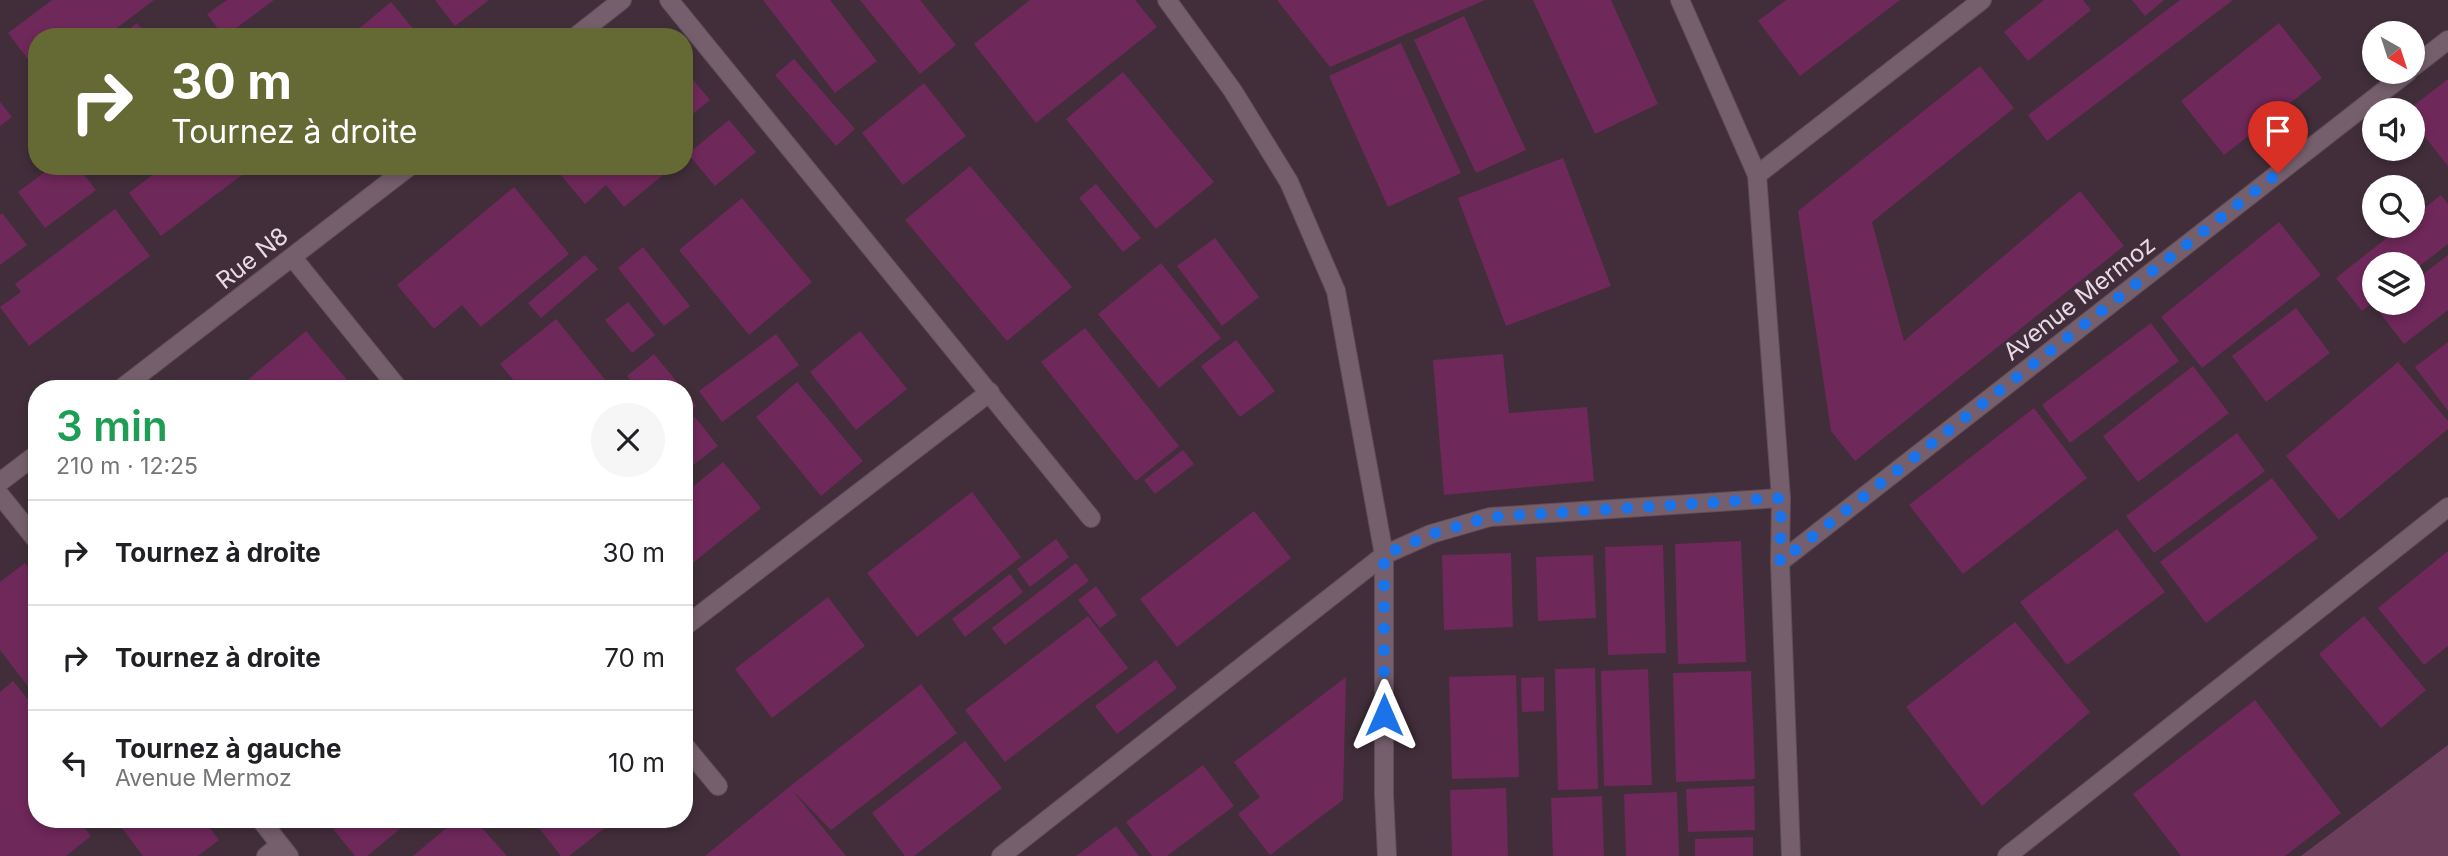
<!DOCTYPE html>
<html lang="fr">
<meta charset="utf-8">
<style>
:root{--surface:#fff;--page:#f6f6f6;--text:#202124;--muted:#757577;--line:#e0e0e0}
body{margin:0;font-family:Inter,sans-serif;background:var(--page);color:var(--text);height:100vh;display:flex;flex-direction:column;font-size:26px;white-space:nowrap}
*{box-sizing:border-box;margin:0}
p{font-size:23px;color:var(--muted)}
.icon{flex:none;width:38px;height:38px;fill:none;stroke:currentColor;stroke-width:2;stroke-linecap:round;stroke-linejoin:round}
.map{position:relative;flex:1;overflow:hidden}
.details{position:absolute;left:28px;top:380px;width:665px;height:448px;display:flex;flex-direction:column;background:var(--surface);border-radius:28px;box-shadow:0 4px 10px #0003}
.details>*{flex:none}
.banner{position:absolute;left:28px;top:28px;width:665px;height:147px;border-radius:28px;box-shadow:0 4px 10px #0003;background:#656933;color:#fff;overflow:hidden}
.needle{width:46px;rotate:141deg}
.buttons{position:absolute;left:2362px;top:21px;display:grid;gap:14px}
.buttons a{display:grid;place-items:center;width:63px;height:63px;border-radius:50%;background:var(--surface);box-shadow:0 4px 10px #0003;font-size:35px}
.pin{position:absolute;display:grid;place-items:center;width:60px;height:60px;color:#fff;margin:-72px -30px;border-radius:50% 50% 50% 0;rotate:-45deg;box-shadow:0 0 7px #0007}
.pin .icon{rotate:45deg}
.me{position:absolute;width:77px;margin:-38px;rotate:0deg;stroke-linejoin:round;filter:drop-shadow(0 0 5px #0008)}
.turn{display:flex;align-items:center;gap:24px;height:147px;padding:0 28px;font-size:32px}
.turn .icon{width:91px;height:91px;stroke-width:2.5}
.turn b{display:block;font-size:49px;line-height:60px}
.round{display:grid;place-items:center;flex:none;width:74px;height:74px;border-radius:37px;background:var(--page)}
.overview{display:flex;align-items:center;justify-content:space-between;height:119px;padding:0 28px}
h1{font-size:42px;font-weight:600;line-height:52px;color:#1e9e55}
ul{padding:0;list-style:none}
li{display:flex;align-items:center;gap:21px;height:105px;padding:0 28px;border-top:2px solid var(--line)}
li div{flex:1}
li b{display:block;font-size:26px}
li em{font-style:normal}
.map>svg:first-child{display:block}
.green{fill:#6b3e5c}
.building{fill:#6f285a}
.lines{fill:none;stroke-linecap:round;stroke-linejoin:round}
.minor-casing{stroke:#5d4d57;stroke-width:20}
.minor{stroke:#755f6c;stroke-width:18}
.route{stroke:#1a73e8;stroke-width:12;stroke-dasharray:0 21.6}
.labels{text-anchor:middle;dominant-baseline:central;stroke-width:5;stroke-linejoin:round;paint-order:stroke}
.street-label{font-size:24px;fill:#e7dae2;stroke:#412e3a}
</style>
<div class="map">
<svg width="2448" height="856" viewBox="0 0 2448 856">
<rect width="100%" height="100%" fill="#412e3a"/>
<path class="green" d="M2448 745V856H2301Z"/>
<g class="building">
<path d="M52 0H154L105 37H37V71L8 33Z"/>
<path d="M227 0H274L224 37 207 14Z"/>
<path d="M435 0H489L455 26Z"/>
<path d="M763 0H830L877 61 835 93Z"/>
<path d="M860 0H920L956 45 920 74Z"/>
<path d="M1030 0H1135L1157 27 1036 123 974 44Z"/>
<path d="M1277 0H1485L1330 67Z"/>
<path d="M1533 0H1611L1658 104 1595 134Z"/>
<path d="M1786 0H1900L1800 76 1758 21Z"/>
<path d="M2044 0H2083L2091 10 2028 61 2004 32Z"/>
<path d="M2132 0H2164L2145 16Z"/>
<path d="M2180 0H2233L2047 141 2028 115Z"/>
<path d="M391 2 420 37H349Z"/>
<path d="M1464 16 1526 150 1476 173 1414 40Z"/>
<path d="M137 23 148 37H119Z"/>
<path d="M2279 23 2322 78 2224 155 2181 101Z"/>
<path d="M1401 43 1461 173 1388 207 1329 76Z"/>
<path d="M794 59 855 129 836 146 775 75Z"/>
<path d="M1980 66 2014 108 1872 222 1904 341 2080 191 2124 246 1855 461 1831 431 1798 211Z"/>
<path d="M684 69 710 100 684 121Z"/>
<path d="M1123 72 1214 182 1156 229 1066 119Z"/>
<path d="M2448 79V166L2413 122V110H2408Z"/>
<path d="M924 83 966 136 903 185 862 133Z"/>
<path d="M0 102 12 117 0 126Z"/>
<path d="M729 120 756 152 715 186 688 154Z"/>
<path d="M1563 158 1611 286 1506 326 1458 198Z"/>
<path d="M53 166H77L96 190 45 228 18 192Z"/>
<path d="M164 166H254L161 236 129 193Z"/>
<path d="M555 166H674L624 207 606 185 585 204 554 167Z"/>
<path d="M970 166 1072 287 1007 341 905 220Z"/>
<path d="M1096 184 1141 238 1123 252 1079 198Z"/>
<path d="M514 187 569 254 481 327 462 305 434 329 397 285Z"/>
<path d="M2441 195 2448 204V244L2413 271V264H2375V301L2362 311 2336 278 2402 226H2413V217Z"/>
<path d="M742 198 812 282 749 335 679 250Z"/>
<path d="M115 209 150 256 29 346 0 307 21 292 15 284Z"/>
<path d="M2 213 27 245 0 265V215Z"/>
<path d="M2279 222 2321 275 2202 368 2161 317Z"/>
<path d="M1215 238 1259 297 1222 326 1177 266Z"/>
<path d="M643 247 690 306 664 326 618 268Z"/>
<path d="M585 255 598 269 541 318 528 303Z"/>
<path d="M2448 255V310L2404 344 2377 309 2386 303H2413V282Z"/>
<path d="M1161 263 1221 338 1159 388 1098 314Z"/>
<path d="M628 302 655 335 632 353 605 320Z"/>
<path d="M2296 308 2330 353 2266 402 2232 356Z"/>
<path d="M556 319 612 388H520L500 364Z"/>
<path d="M2151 323 2179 361 2070 443 2042 405Z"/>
<path d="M1085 328 1179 446 1136 481 1041 362Z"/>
<path d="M306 331 354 388H238Z"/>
<path d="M860 331 907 389 856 430 810 372Z"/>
<path d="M776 334 799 365 722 422 699 391Z"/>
<path d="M1236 340 1275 391 1240 417 1201 366Z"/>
<path d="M2448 342V411L2415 367Z"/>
<path d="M654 354 682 388H637L627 376Z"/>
<path d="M1503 354 1509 413 1587 407 1594 481 1444 495 1433 360Z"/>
<path d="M2398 362 2448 421V429L2339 520 2286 456Z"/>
<path d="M2193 366 2229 413 2138 482 2103 436Z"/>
<path d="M797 382 863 461 821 496 756 417Z"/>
<path d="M684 391 696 406 684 416Z"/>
<path d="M2034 408 2087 478 1963 574 1909 505Z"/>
<path d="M695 417 718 446 684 472V425Z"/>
<path d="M2237 433 2265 471 2154 553 2126 516Z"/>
<path d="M1183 450 1194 464 1155 494 1144 480Z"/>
<path d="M723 462 761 508 684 570V494Z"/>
<path d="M2272 478 2318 538 2206 623 2160 562Z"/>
<path d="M972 492 1021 557 917 637 867 573Z"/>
<path d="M1254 511 1291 558 1177 647 1140 599Z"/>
<path d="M2117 529 2165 592 2067 665 2020 602Z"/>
<path d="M1056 539 1069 557 1030 587 1017 569Z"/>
<path d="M1741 541 1746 662 1678 664 1675 544Z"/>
<path d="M1663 545 1666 653 1608 655 1605 547Z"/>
<path d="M2448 551V646L2424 665 2378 608Z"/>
<path d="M1511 553 1513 627 1444 630 1442 555Z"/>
<path d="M1593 555 1596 618 1538 621 1536 557Z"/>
<path d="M25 563 37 578V698L0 650V582Z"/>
<path d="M1076 563 1089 581 1005 645 992 628Z"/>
<path d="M1010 574 1023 592 965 637 952 619Z"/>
<path d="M1096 586 1117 615 1100 628 1078 600Z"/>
<path d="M828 597 865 646 772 718 735 669Z"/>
<path d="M1088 616 1128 668 1005 762 965 710Z"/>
<path d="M2364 616 2426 690 2381 728 2319 654Z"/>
<path d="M2015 622 2090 712 1982 806 1906 707Z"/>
<path d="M1156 660 1177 688 1117 734 1095 706Z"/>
<path d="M1595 668 1598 789 1558 790 1555 669Z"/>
<path d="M1648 669 1652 785 1604 786 1601 671Z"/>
<path d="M1751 671 1755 779 1676 782 1673 673Z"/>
<path d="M1516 675 1519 777 1452 779 1449 677Z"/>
<path d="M1346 677 1343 800 1270 855 1238 814 1260 797 1234 762Z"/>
<path d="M1544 677V711L1522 712 1521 678Z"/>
<path d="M13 681 37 710V819H77L91 836 66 856H0V692Z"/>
<path d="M921 684 957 733 831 830 792 790 846 856H705L789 787Z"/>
<path d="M2255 700 2341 813 2285 856H2181L2133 794Z"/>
<path d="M965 741 1002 788 914 856H905L872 813Z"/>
<path d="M1203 765 1234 806 1167 856H1152L1126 822Z"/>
<path d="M1754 786 1755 830 1688 832 1686 789Z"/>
<path d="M1506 788 1508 856H1452L1450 790Z"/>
<path d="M1677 792 1679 856H1626L1624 794Z"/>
<path d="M1602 796 1604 856H1553L1551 798Z"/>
<path d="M115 819H203L219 840 198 856H143Z"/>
<path d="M325 819H412L367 856H355Z"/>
<path d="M457 819H474L507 856H413Z"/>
<path d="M532 819H616L569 856H561Z"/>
<path d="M1116 826 1139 856H1076Z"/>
<path d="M1753 837V856H1695V839Z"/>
</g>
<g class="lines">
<g class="minor-casing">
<g id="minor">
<path d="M669 0 1091 518"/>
<path d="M1167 0 1233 91 1289 182 1336 291 1384 555V795L1387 856"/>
<path d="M1680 0 1757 175 1781 498 1780 562 1791 856"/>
<path d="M575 37 622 0"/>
<path d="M2413 67 2448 40"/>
<path d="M1757 175 1982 0"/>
<path d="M293 258 398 388"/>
<path d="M122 388 410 166"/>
<path d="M0 482 37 454"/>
<path d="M0 495 37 541"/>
<path d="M1780 562 2408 72"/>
<path d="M684 627 990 392"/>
<path d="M684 745 718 786"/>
<path d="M260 819 289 856"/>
<path d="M266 856 280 845"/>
<path d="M1001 856 1384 555 1431 534 1490 517 1781 498"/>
<path d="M2007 856 2448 507"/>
</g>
</g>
<use href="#minor" class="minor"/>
</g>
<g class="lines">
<path class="route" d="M1384 715V555L1431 534 1490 517 1781 498 1780 562 2278 173"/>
</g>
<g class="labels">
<g class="street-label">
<text transform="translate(252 258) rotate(-38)">Rue N8</text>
<text transform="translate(2079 298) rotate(-38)">Avenue Mermoz</text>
</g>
</g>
</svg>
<div class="buttons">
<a><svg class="needle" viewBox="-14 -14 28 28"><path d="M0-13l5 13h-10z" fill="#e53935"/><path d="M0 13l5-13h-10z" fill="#757577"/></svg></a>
<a><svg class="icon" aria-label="sound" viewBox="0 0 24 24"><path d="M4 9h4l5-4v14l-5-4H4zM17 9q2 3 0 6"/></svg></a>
<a><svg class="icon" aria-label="search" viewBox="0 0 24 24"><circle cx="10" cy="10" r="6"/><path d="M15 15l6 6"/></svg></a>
<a><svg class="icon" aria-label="layers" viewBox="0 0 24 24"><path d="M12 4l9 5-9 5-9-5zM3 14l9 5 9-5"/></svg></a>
</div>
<div class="pin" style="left:2278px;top:173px;background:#d93025"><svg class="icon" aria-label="arrive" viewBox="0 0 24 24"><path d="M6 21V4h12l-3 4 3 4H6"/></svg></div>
<svg class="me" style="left:1384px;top:715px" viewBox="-20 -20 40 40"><path d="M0-17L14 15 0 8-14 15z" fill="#1a73e8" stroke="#fff" stroke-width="4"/></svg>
<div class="banner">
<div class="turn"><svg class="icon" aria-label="right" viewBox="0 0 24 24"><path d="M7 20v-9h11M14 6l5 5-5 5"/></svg><div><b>30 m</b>Tournez à droite</div></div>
</div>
<section class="details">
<div class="overview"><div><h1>3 min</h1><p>210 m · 12:25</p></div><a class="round"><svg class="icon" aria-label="close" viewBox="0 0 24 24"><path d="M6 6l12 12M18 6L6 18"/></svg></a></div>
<ul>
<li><svg class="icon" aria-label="right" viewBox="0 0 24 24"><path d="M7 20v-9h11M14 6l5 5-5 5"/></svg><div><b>Tournez à droite</b></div><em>30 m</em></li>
<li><svg class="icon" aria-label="right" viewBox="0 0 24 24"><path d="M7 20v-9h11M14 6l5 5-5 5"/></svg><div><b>Tournez à droite</b></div><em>70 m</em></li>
<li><svg class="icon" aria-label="left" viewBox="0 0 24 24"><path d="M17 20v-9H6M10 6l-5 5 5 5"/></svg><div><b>Tournez à gauche</b><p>Avenue Mermoz</p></div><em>10 m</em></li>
</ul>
</section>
</div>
